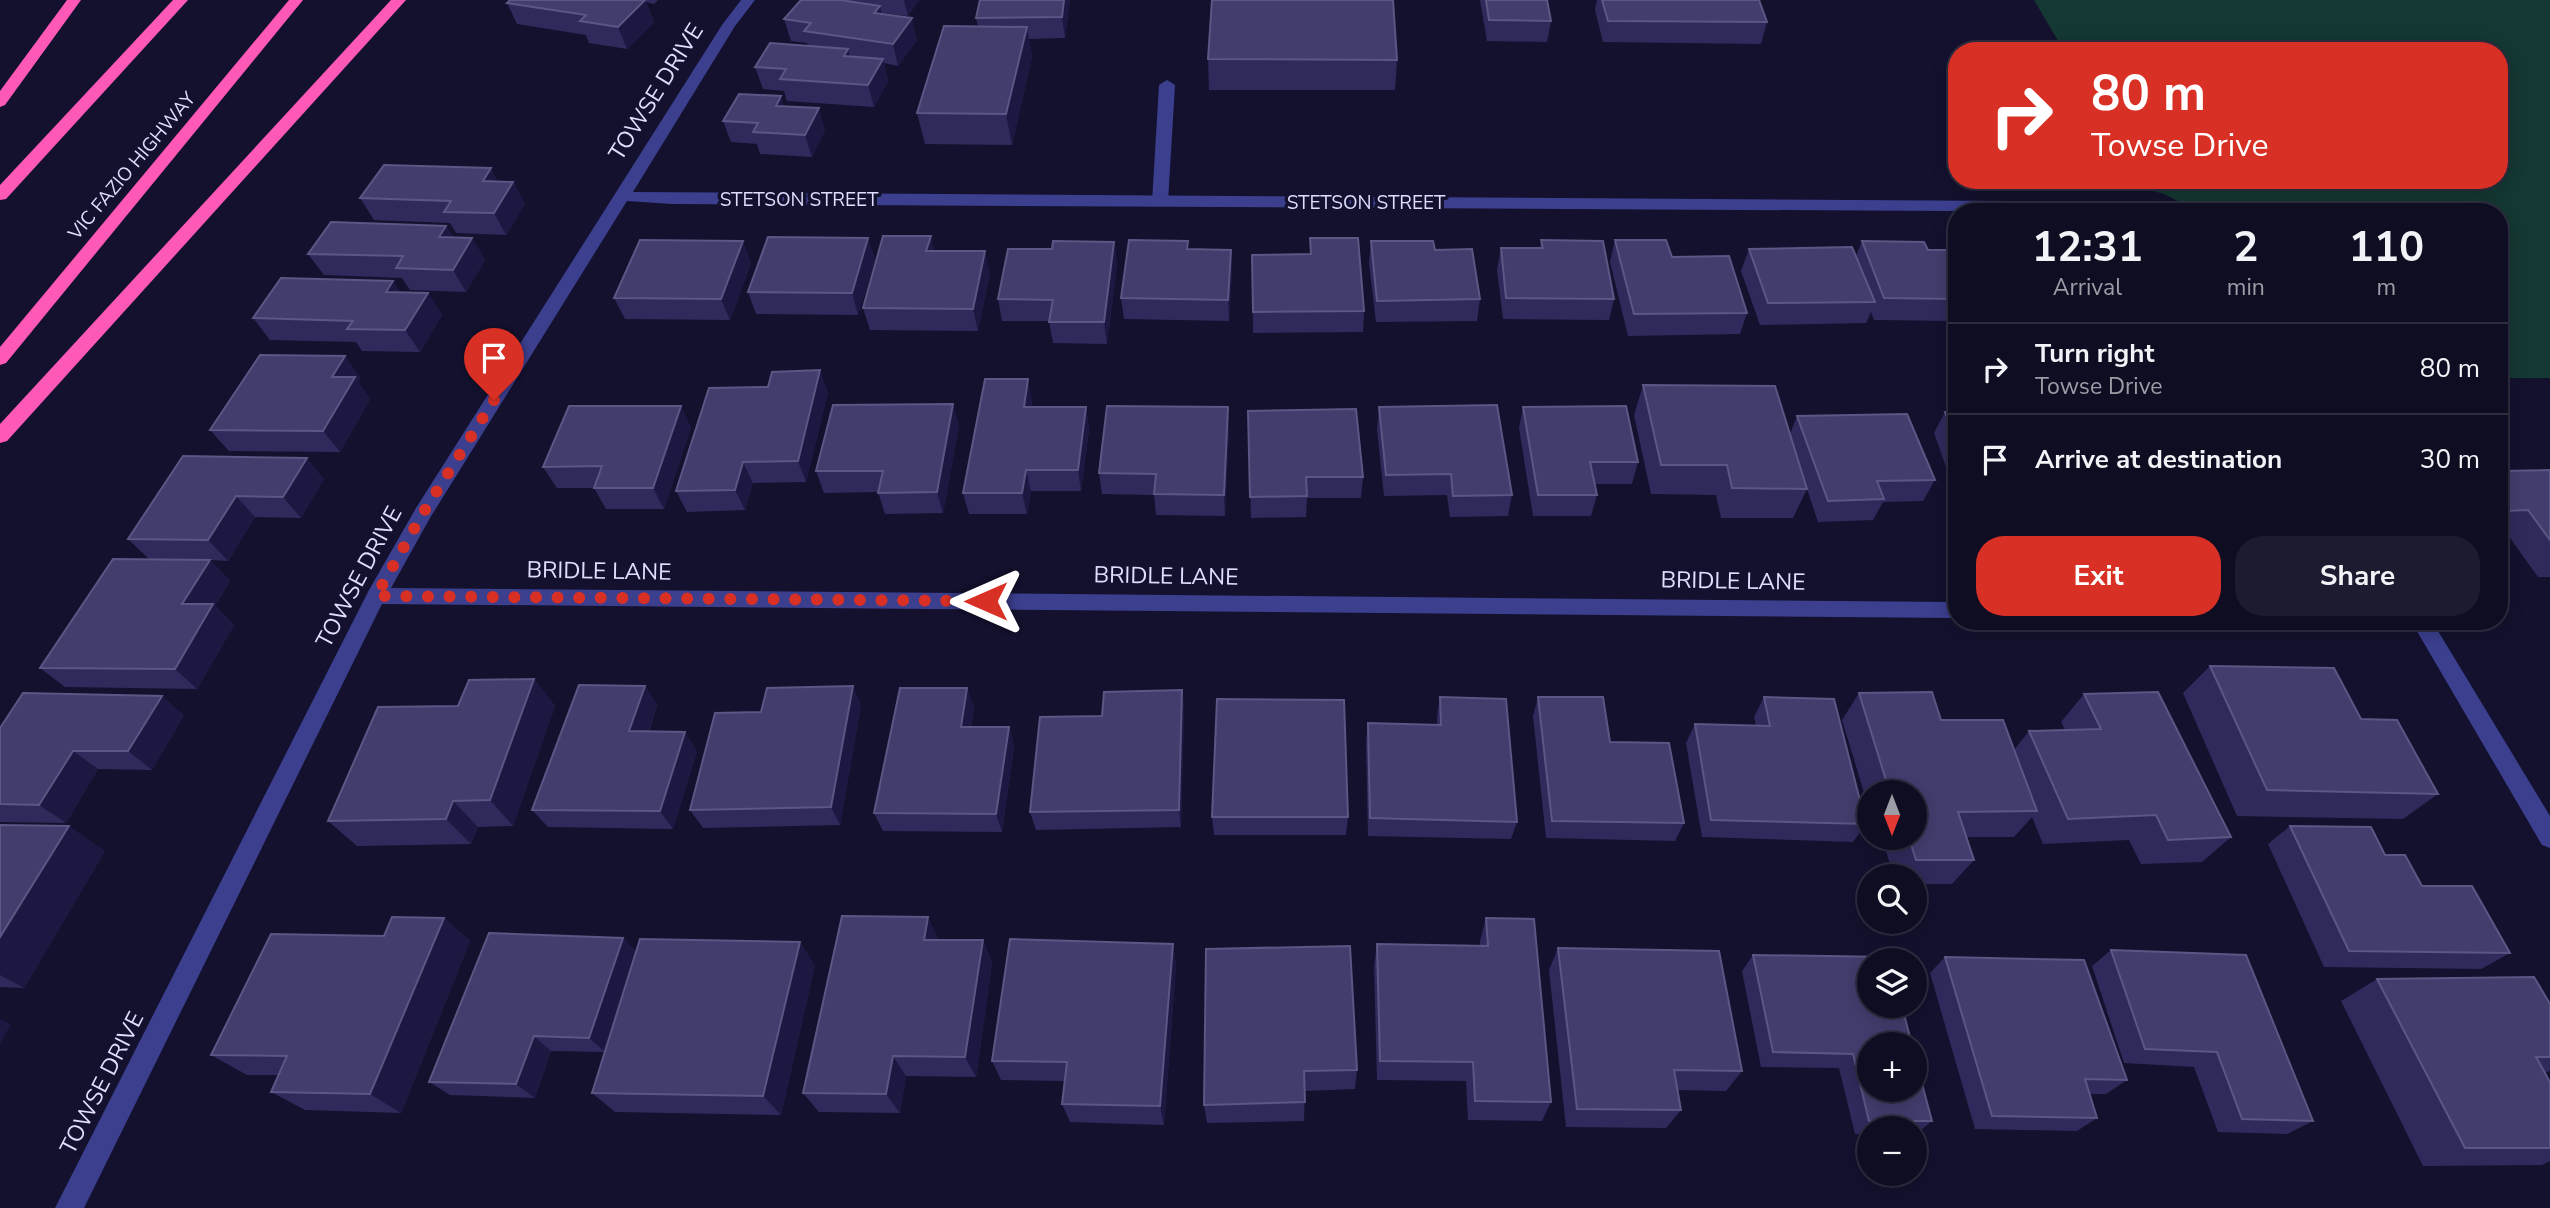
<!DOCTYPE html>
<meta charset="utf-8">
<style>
:root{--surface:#0e0d22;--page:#1c1b2f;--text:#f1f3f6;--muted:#9b9ca5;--line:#2e2d40;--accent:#d93025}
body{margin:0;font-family:"Nunito Sans",sans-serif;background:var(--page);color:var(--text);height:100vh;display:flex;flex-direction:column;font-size:26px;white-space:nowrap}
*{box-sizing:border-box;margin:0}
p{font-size:23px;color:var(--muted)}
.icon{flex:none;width:38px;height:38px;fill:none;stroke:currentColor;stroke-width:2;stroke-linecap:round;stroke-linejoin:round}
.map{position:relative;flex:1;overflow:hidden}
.side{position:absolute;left:1948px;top:203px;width:560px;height:427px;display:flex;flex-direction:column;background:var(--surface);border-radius:28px;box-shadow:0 4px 18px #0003,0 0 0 2px var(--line)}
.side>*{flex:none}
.top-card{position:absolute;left:1948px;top:42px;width:560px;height:147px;border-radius:28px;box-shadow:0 4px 18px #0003,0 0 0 2px var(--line);background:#d93025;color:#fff;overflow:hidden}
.needle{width:46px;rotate:180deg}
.tools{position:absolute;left:1857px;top:780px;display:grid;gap:14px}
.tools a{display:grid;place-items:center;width:70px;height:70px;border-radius:50%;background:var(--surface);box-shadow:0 4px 18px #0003,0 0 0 2px var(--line);font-size:35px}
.pin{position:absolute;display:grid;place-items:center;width:60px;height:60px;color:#fff;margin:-72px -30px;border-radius:50% 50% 50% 0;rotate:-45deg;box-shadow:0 0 7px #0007}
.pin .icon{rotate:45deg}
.me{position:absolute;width:77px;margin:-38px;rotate:270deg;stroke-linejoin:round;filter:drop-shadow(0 0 5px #0008)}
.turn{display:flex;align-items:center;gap:24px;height:147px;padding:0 28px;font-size:32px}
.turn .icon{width:91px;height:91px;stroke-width:2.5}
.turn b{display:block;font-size:49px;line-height:60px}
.eta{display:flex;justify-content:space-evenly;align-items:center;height:119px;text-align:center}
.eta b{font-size:42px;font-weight:700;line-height:49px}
.action{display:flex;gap:14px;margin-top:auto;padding:14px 28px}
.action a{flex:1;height:80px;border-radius:28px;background:var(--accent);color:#fff;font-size:28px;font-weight:700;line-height:80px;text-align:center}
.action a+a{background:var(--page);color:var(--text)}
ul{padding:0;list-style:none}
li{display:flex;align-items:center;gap:21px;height:91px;padding:0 28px;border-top:2px solid var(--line)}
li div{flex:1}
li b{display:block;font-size:26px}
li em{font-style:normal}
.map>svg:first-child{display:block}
.green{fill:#143833}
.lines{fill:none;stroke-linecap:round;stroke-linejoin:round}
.lane{fill:#3b3f8e;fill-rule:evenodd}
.street{fill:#3b3f8e;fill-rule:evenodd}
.highway{fill:#ff59b8;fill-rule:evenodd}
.wall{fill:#2f2a5b}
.shaded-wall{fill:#1c1842}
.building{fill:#423d6d;stroke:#5b5684;stroke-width:2}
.route{stroke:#d93025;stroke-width:12;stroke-dasharray:0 21.6}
.labels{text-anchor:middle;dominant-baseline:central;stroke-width:7;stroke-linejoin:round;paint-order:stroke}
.far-street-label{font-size:19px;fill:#dfdeff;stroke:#13112e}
.street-label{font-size:23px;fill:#dfdeff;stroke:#13112e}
</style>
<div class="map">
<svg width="2550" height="1208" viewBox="0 0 2550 1208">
<rect width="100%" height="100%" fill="#13112e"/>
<path class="green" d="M2034 0H2550V378H2499V212H2200L2164 194 2146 189 2141 180H2499V51H2064Z"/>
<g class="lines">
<path class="lane" d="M1167 80 1175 85 1168 202 1160 207 1152 202 1159 85Z"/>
<g class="street">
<path d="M741 0H755L735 26 633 192 2009 201 2110 207 2118 212 672 204 627 201 430 518 391 588 1956 602V618L382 604 84 1208H55L369 590 416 508 722 25Z"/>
<path d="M2411 621H2432L2550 816V848L2542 845Z"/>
</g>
<g class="highway">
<path d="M67 0H81L5 105 0 107V91Z"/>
<path d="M173 0H188L6 199 0 200V185Z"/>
<path d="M289 0H303L6 363 0 365V347Z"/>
<path d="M391 0H406L7 441 0 443V424Z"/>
</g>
</g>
<g class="wall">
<path d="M510 0H658L654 4 646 2 654 22 627 49 589 43 586 35 517 24 507 3Z"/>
<path d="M801 0H919L908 16 882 13 917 40 898 66 884 63 888 81 874 107 787 101 784 91 763 89 755 67 808 46 807 43 791 41 784 19Z"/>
<path d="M1070 0 1065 38 1029 39 1032 57 1012 145 925 144 917 113 978 26 976 18Z"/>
<path d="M1480 0H1547L1551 21 1547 42 1487 41Z"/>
<path d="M1597 0H1759L1767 22 1761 44 1603 42 1595 10Z"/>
<path d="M1208 59 1397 60 1395 90H1209Z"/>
<path d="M784 106 825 130 812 157 760 154 757 144 731 142 723 121Z"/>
<path d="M498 181 513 182 525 204 506 235 456 233 450 223 374 220 360 198Z"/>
<path d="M446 226 453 237 472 238 485 260 466 292 410 290 402 278 324 275 308 254Z"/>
<path d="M868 238 875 260 858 315 756 314 748 292Z"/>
<path d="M1310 238 1364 311 1363 332 1253 333 1252 255 1310 254Z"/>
<path d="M1541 240 1614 299 1609 320 1503 319 1497 270 1501 248H1540Z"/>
<path d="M1615 240 1672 257 1747 313 1740 334 1628 336 1610 262Z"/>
<path d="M1188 241V249L1231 250 1232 272 1229 321 1124 319 1121 298Z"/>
<path d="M1371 241 1435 250 1480 299 1477 321 1376 322 1369 263Z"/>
<path d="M1862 241 1928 250H1956V321L1874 320 1871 312 1866 323 1760 325 1741 271 1749 249 1856 256Z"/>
<path d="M1114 242 1117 264 1107 344 1053 343 1049 321H1002L998 299 1052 249Z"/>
<path d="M934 251 990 273 978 331 870 330 863 308Z"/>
<path d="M751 263 730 320 625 319 614 298Z"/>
<path d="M401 293H428L442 315 420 352 362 351 356 342 270 340 253 318Z"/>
<path d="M361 378 358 382 370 399 340 452 229 451 210 430Z"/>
<path d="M1643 385 1790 434 1797 416 1935 480 1923 501 1883 502 1873 520 1818 522 1807 489 1793 518H1721L1716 495 1651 494 1634 415Z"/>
<path d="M828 392 806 482 753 483 745 510 687 512 676 491Z"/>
<path d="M1032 400 1031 407H1086L1089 429 1081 491H1031L1027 514H969L963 493Z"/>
<path d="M1379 407 1512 495 1508 516 1450 517 1447 495 1384 496 1377 429Z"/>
<path d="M1523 407 1638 462 1632 484H1594L1597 495 1591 516H1533L1519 428Z"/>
<path d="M1248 411 1363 477 1361 498H1307L1306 517 1251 518Z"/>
<path d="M1945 412H1956V495L1934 433Z"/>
<path d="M959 425 943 513 885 514 878 492 824 493 816 471Z"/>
<path d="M691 427 664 509H606L594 488H557L543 467Z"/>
<path d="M1229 429 1225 516 1156 515 1154 495 1102 494 1099 473Z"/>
<path d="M183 456 324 479 301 518 255 517 228 561 210 560 230 581 215 606 234 625 197 689 65 687 40 668 149 559 128 539Z"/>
<path d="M2550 470V577H2538L2505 531H2499V471Z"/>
<path d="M2210 666 2361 719 2438 794 2403 819 2237 816 2183 693Z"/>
<path d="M534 679 555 706 513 826 478 827 471 844 357 846 328 821 458 706Z"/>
<path d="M645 686 657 705 649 731 697 751 673 829 548 827 532 810Z"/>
<path d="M967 688 974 708 971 727H1009L1014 746 1002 832 883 831 874 813Z"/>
<path d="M1182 690 1184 709 1181 827 1036 830 1030 812 1102 716Z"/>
<path d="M1859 693 1941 720 2014 750 2029 731 2065 730 2061 722 2084 694 2231 837 2202 862 2141 864 2129 840 2043 844 2032 817 2014 837H1966L1974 860 1952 884H1914V877H1894L1882 838H1914V793H1869V809L1842 720Z"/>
<path d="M1440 697 1517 822 1511 839 1368 836 1366 742 1368 723 1437 725V717Z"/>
<path d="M1538 697 1610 742 1684 823 1675 841 1546 838 1533 716Z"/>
<path d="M1764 697 1866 824 1853 842 1702 837 1686 743 1695 724 1756 725 1754 717Z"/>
<path d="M861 705 840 825 703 828 690 810Z"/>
<path d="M184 715 152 770 98 769 66 823 0 822V728Z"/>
<path d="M1212 817H1348L1346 835H1214Z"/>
<path d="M0 825 105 851 24 988 0 987Z"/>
<path d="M2290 826 2385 855 2422 886 2510 953 2481 969 2324 967 2268 844Z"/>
<path d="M444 918 470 941 401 1113 305 1110 271 1092 279 1075H247L211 1055 384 936Z"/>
<path d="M1486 918 1551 1102 1542 1121 1468 1120 1466 1081 1377 1080 1374 966 1377 944 1480 945V941Z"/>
<path d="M623 938 636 952 815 965 781 1115 615 1112 592 1093 605 1052 551 1051 535 1098 450 1095 429 1082Z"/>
<path d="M939 940H983L992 963 976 1077 906 1076 900 1113 819 1112 803 1093Z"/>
<path d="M1173 944 1176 966 1164 1125 1070 1122 1062 1104 1065 1081 1001 1080 992 1061Z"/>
<path d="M1558 948 1742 1071 1726 1091 1677 1090 1681 1110 1666 1128 1566 1127 1549 970Z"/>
<path d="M1206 949 1357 1070 1355 1089 1305 1091 1304 1121 1207 1123 1204 1105Z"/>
<path d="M2111 950 2313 1121 2287 1134 2218 1132 2194 1067 2124 1063 2092 966Z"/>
<path d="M1753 955 1932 1121 1916 1134H1914V1129H1869V1134H1855L1839 1068 1761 1067 1742 971Z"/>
<path d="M1945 957 2127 1080 2106 1094H2089L2097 1118 2077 1131 1975 1129 1930 973Z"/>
<path d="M2377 979 2550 1004V1071L2545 1073 2550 1082V1161L2542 1165 2423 1166 2341 1001Z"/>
</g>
<g class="shaded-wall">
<path d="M645 0 654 22 627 49 618 27Z"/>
<path d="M904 0H919L908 16Z"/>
<path d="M1064 0H1070L1065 38 1062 17Z"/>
<path d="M880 6 885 27 874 13Z"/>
<path d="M912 18 917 40 898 66 893 44Z"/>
<path d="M1027 27 1032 57 1012 145 1006 114Z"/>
<path d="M848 49 853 71 844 56Z"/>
<path d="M883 59 888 81 874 107 868 85Z"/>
<path d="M781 96 788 118 776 106Z"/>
<path d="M819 108 825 130 812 157 805 135Z"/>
<path d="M491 168 502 190 483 181Z"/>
<path d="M513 182 525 204 506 235 494 213Z"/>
<path d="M446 226 459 248 439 237Z"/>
<path d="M931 236 936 258 926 251Z"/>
<path d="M472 238 485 260 466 292 453 270Z"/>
<path d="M868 238 875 260 858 315 852 293Z"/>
<path d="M743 241 751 263 730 320 721 299Z"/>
<path d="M1114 242 1117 264 1107 344 1104 322Z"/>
<path d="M1231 250 1232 272 1229 321 1228 300Z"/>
<path d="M985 251 990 273 978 331 973 309Z"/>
<path d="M393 281 407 303 386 292Z"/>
<path d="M428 293 442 315 420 352 405 330Z"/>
<path d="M345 356 361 378 358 382 370 399 340 452 323 431 332 377Z"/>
<path d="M820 370 828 392 806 482 798 461Z"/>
<path d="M1028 379 1032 400 1028 428 1024 407Z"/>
<path d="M953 404 959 425 943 513 937 492Z"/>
<path d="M681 406 691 427 664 509 653 488Z"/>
<path d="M1086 407 1089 429 1081 491 1078 470Z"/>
<path d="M1228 407 1229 429 1225 516 1224 495Z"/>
<path d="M307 458 324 479 301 518 283 497Z"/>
<path d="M743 462 753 483 745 510 735 490Z"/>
<path d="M1026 470 1031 491 1027 514 1022 493Z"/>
<path d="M236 496 255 517 228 561 208 540Z"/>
<path d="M210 560 230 581 215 606 234 625 197 689 175 669 182 604Z"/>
<path d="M534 679 555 706 513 826 490 800Z"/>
<path d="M645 686 657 705 642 750 629 731Z"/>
<path d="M853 686 861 705 840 825 831 807Z"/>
<path d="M967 688 974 708 968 746 961 727Z"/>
<path d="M1182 690 1184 709 1181 827 1179 810Z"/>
<path d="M162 696 184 715 152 770 128 751Z"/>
<path d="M1009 727 1014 746 1002 832 996 814Z"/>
<path d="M685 732 697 751 673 829 660 811Z"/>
<path d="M73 751 98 769 66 823 39 805Z"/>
<path d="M453 801 478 827 471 844 446 819Z"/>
<path d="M69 826 105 851 24 988 0 975V937Z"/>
<path d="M928 917 939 940H924Z"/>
<path d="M444 918 470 941 401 1113 370 1094Z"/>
<path d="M623 938 638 954 605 1052 589 1038Z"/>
<path d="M983 940 992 963 976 1077 965 1057Z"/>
<path d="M800 942 815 965 781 1115 763 1096Z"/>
<path d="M1173 944 1176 966 1164 1125 1160 1106Z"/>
<path d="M0 1019 11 1024 0 1044Z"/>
<path d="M534 1036 551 1051 535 1098 516 1084Z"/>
<path d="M893 1056 906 1076 900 1113 886 1094Z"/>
</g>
<g class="building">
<path d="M510 0H645L618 27 580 21 586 15 507 3Z"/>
<path d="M801 0H840L880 6 874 13 912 18 893 44 804 31 811 23 784 19Z"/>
<path d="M980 0H1064L1062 17 976 18Z"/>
<path d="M1212 0H1393L1397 60 1208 59Z"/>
<path d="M1486 0H1547L1551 21 1489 20Z"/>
<path d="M1602 0H1759L1767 22 1608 21Z"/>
<path d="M944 26 1027 27 1006 114 917 113Z"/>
<path d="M770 43 848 49 844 56 883 59 868 85 780 79 786 69 755 67Z"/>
<path d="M739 94 781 96 776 106 819 108 805 135 753 132 758 123 723 121Z"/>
<path d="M384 165 491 168 483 181 513 182 494 213 444 212 451 201 360 198Z"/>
<path d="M331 222 446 226 439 237 472 238 453 270 396 268 403 256 308 254Z"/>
<path d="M883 236H931L926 251H985L973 309 863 308Z"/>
<path d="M768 237 868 238 852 293 748 292Z"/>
<path d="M1310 238H1358L1364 311 1253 312 1252 255 1311 254Z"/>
<path d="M640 240 743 241 721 299 614 298Z"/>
<path d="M1129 240 1188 241 1187 249 1231 250 1228 300 1121 298Z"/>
<path d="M1541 240 1603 241 1614 299 1506 298 1501 248H1543Z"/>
<path d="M1615 240H1666L1672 257 1729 256 1747 313 1634 314Z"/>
<path d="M1053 241 1114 242 1104 322H1049L1053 300 998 299 1008 249H1052Z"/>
<path d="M1371 241H1433L1435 250 1472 249 1480 299 1377 301Z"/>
<path d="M1862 241 1924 242 1928 250H1956V299L1884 298Z"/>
<path d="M1852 247 1875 302 1768 303 1749 249Z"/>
<path d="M281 278 393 281 386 292 428 293 405 330 347 329 353 321 253 318Z"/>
<path d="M260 355 345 356 332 377H355L323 431 210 430Z"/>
<path d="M820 370 798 461 743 462 735 490 676 491 709 388 768 387 772 372Z"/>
<path d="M985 379H1028L1024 407H1086L1078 470H1026L1022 493H963Z"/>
<path d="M1643 385 1775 386 1807 489 1732 488 1727 465H1661Z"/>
<path d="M953 404 937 492 878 493 883 471H816L833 405Z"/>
<path d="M1497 405 1512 495 1453 496 1451 474 1386 475 1379 407Z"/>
<path d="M569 406H681L653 488H594L602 466 543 467Z"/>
<path d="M1107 406 1228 407 1224 495 1154 494 1156 474 1099 473Z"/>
<path d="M1626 406 1638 462H1590L1597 495H1538L1523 407Z"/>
<path d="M1356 409 1363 477H1306L1307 496 1250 497 1248 411Z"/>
<path d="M1945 412H1956V441Z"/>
<path d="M1907 414 1935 480 1877 481 1884 499 1828 501 1797 416Z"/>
<path d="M183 456 307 458 283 497 236 496 208 540 128 539Z"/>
<path d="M2550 470V540L2528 510 2505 511 2499 503V471Z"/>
<path d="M113 559 210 560 182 604H213L175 669 40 668Z"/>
<path d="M2210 666 2334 668 2361 719 2397 720 2438 794 2267 790Z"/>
<path d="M534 679 490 800 453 801 446 819 328 821 378 707 458 706 469 680Z"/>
<path d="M579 685 645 686 629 731 685 732 660 811 532 810Z"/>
<path d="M853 686 831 807 690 810 715 713 761 712 767 688Z"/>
<path d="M900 688H967L961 727H1009L996 814 874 813Z"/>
<path d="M1182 690 1179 810 1030 812 1040 717 1102 716 1104 692Z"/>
<path d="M1932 692 1941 720H2003L2037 811 1958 812 1974 860H1916L1909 838H1914V793H1890L1859 693Z"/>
<path d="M2158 692 2231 837 2168 840 2156 815 2068 819 2029 731 2101 729 2084 694Z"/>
<path d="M23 693 162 696 128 751H73L39 805 0 804V728Z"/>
<path d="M1440 697 1506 699 1517 822 1370 818 1368 723 1441 725Z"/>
<path d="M1538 697H1603L1610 742 1669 743 1684 823 1552 821Z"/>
<path d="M1764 697 1834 699 1866 824 1711 820 1695 724 1770 726Z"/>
<path d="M1217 699 1344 700 1348 817H1212Z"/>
<path d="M0 825 69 826 0 937Z"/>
<path d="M2290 826 2371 827 2385 855H2405L2422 886H2472L2510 953 2349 951Z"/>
<path d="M842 916 928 917 924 940H983L965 1057 893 1056 886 1094 803 1093Z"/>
<path d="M392 917 444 918 370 1094 271 1092 287 1056 211 1055 271 934 384 936Z"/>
<path d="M1486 918 1534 919 1551 1102 1475 1101 1473 1062 1380 1061 1377 944 1488 946Z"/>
<path d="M489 933 623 938 589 1038 534 1036 516 1084 429 1082Z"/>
<path d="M640 939 800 942 763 1096 592 1093Z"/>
<path d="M1010 939 1173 944 1160 1106 1062 1104 1067 1062 992 1061Z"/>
<path d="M1350 946 1357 1070 1304 1071 1305 1102 1204 1105 1206 949Z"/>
<path d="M1558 948 1719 951 1742 1071 1674 1070 1681 1110 1577 1109Z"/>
<path d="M2111 950 2246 955 2313 1121 2242 1119 2217 1052 2145 1049Z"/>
<path d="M1753 955 1890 957V961H1869V1006H1902L1912 1045H1869V1090H1914V1054L1932 1121H1869L1853 1054 1773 1052Z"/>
<path d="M1945 957 2084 960 2127 1080 2085 1079 2097 1118 1992 1116Z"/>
<path d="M2534 977 2550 1004V1057H2536L2550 1082V1148H2465L2377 979Z"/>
</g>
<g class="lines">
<path class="route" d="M494 400 423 513 376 596 986 601"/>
</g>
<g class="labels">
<g class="far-street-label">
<text transform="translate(132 166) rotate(-50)">VIC FAZIO HIGHWAY</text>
<text x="799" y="200">STETSON STREET</text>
<text x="1366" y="203">STETSON STREET</text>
</g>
<g class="street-label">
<text transform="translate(656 92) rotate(-58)">TOWSE DRIVE</text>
<text transform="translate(599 571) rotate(1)">BRIDLE LANE</text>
<text transform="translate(1166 576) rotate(1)">BRIDLE LANE</text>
<text transform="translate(359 577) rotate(-62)">TOWSE DRIVE</text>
<text transform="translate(1733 581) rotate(1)">BRIDLE LANE</text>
<text transform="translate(102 1083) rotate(-63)">TOWSE DRIVE</text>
</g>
</g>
</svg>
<div class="tools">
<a><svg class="needle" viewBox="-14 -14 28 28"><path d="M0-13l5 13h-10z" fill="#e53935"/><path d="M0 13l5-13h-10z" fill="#9b9ca5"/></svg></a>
<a><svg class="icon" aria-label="search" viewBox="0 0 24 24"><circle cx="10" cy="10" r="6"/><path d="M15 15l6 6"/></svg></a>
<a><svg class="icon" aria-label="layers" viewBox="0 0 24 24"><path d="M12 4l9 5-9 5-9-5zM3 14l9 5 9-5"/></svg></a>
<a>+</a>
<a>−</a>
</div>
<div class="pin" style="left:494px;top:400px;background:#d93025"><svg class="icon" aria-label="arrive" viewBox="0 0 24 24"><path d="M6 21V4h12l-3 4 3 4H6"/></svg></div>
<svg class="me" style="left:986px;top:601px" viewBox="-20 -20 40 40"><path d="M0-17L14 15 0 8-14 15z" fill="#d93025" stroke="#fff" stroke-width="4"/></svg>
<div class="top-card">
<div class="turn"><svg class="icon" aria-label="right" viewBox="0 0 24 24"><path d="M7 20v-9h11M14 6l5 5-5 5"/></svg><div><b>80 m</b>Towse Drive</div></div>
</div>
<section class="side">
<div class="eta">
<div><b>12:31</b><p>Arrival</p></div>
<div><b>2</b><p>min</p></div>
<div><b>110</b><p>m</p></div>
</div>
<ul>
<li><svg class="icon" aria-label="right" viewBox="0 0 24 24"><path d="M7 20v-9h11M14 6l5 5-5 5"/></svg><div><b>Turn right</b><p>Towse Drive</p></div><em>80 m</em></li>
<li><svg class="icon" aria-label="arrive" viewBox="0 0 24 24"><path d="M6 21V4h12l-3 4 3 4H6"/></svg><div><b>Arrive at destination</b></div><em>30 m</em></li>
</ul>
<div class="action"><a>Exit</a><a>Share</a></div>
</section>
</div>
